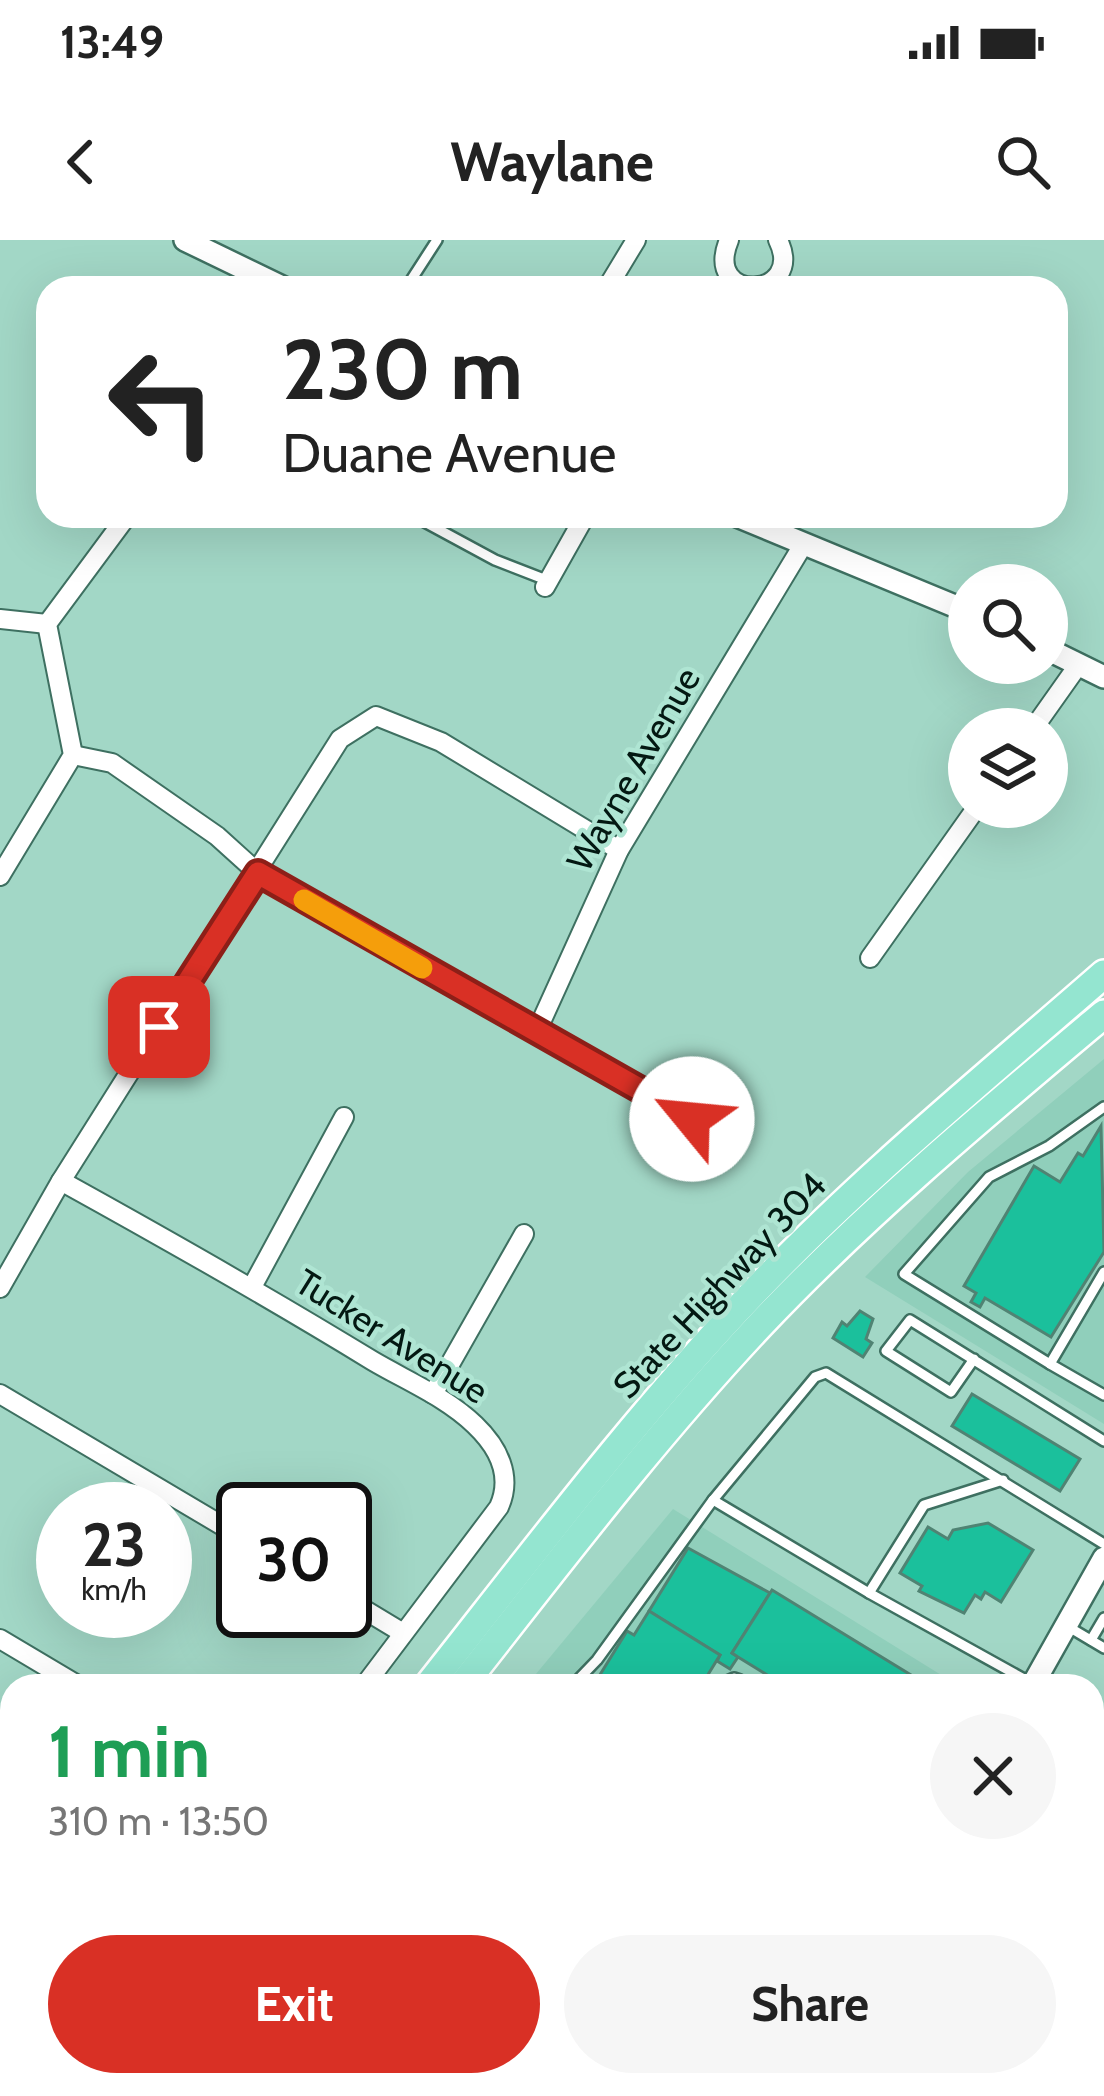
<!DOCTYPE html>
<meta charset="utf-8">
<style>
:root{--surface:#fff;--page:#f6f6f6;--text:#222;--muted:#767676;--accent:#d93025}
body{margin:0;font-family:Cabin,sans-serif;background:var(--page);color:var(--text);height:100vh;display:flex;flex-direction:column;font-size:45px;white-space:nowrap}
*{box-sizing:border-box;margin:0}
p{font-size:39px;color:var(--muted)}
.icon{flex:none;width:66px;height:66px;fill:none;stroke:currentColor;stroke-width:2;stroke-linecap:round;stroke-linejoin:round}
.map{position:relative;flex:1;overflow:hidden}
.sheet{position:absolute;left:0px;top:1434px;width:1104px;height:423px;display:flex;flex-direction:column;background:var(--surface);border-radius:36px 36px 0 0;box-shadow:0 12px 48px #0002}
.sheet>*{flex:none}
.guide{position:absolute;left:36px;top:36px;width:1032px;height:252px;border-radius:36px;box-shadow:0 12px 48px #0002;background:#fff;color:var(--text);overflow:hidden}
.buttons{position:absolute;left:948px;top:324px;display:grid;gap:24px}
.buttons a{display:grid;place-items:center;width:120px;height:120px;border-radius:50%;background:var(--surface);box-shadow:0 12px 48px #0002;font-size:60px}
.speed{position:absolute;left:36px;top:1242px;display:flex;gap:24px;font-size:60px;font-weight:700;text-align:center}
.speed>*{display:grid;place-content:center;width:156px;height:156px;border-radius:50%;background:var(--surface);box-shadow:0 12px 48px #0002;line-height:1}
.speed small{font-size:30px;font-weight:400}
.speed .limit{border:6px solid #111;border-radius:18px;background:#fff;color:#111}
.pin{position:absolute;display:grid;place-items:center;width:102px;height:102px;color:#fff;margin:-51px;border-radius:24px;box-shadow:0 6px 18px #0006}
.me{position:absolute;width:132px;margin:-66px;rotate:298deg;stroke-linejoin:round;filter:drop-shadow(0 0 9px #0008)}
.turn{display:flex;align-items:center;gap:42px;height:252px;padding:0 48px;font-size:54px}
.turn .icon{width:156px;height:156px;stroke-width:2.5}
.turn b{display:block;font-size:84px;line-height:102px}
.round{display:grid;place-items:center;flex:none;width:126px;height:126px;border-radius:63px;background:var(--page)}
.head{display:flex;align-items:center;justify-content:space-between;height:204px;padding:0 48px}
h1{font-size:72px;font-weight:700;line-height:90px;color:#1e9e55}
.cta{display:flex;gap:24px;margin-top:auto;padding:24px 48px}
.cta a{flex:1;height:138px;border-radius:72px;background:var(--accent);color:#fff;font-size:48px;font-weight:700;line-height:138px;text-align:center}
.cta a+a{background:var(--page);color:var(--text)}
.status{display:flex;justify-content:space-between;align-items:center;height:84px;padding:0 60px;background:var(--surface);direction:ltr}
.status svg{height:33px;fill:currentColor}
header{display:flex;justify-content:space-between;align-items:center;height:156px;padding:0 48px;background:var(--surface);font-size:54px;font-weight:700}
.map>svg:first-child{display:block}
.built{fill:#90cfbb}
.building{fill:#1bc09c;stroke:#508373;stroke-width:3}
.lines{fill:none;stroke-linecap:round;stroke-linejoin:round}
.service-casing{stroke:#3e7061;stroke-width:14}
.minor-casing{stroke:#3e7061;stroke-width:22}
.tertiary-casing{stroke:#3e7061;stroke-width:26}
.primary-casing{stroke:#fff;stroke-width:32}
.service{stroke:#fff;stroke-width:9}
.minor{stroke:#fff;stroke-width:18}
.tertiary{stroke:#fff;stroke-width:21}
.primary{stroke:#94e5d0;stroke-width:27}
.route-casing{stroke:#8d1f18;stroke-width:30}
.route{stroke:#d93025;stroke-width:21}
.slow{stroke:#f59e0b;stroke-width:21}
.labels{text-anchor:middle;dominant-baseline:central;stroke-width:9;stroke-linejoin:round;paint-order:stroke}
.street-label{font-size:36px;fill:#031812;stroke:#afe5d3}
</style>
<div class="status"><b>13:49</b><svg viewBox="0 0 49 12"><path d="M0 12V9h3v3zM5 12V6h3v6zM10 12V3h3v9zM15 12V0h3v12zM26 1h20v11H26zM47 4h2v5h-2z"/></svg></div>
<header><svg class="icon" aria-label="back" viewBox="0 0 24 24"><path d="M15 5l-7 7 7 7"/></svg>Waylane<svg class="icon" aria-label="search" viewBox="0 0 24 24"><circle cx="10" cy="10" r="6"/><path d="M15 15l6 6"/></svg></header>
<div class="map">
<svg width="1104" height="1856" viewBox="0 0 1104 1856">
<rect width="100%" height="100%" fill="#a2d7c6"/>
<g class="built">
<path d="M1104 819V1184L865 1037 968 932Z"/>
<path d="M673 1269 959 1446H526Z"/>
</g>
<g class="building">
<path d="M1101 886 1104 1012 1051 1097 985 1058 980 1067 971 1062 976 1053 964 1046 1034 926 1060 942 1078 913 1083 916Z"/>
<path d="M860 1071 873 1079 866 1099 872 1103 863 1117 833 1098 842 1082 847 1086Z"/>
<path d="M972 1154 1080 1219 1060 1251 952 1186Z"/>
<path d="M988 1283 1033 1310 1001 1362 985 1352 981 1359 975 1355 964 1373 919 1351 922 1346 900 1333 928 1287 948 1299 953 1290Z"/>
<path d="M688 1308 770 1353 732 1413 738 1417 730 1429 717 1421 720 1415 649 1371Z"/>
<path d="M772 1350 929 1446H785L738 1417 732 1413Z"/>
<path d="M649 1371 720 1415 701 1446H593L627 1391 634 1395Z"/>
<path d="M569 1845H681L698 1856H587Z"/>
<path d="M885 1845H983L977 1856H906Z"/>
</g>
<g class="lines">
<g class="service-casing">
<g id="service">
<path d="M406 48 437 0"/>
<path d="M421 280 495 320 549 341"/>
<path d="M1104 1032 1050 1124 1104 1155"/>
<path d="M974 1119 951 1152 886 1111 910 1080 1104 1201"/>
<path d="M1050 1124 904 1034 989 937 1049 906 1104 867"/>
<path d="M869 1353 924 1265 1003 1240"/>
<path d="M1067 1386 1104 1408"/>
<path d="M1091 1400 1104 1378"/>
<path d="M1033 1444 869 1353 713 1260 815 1137 826 1133 1104 1304"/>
<path d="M572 1446 597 1420 713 1260"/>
<path d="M716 1446 734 1438 740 1440"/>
<path d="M555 1845 573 1856"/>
<path d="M760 1845 778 1856"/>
<path d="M515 1856 517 1853"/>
<path d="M992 1856 995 1845"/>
</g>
</g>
<g class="minor-casing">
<g id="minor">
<path d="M729 0C702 65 807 59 778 0"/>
<path d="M607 48 636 0"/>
<path d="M545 347 585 276"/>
<path d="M0 379 47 384"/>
<path d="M1033 489 1079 424"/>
<path d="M73 515 112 523 217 596 258 633 691 879"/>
<path d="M0 636 73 515 47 384 127 276"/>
<path d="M870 718 977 567"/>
<path d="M536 793 619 610 803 305"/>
<path d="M61 941C166 999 270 1058 373 1121 407 1141 446 1157 475 1185 498 1207 513 1236 499 1267L364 1446"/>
<path d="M252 1047 344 877"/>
<path d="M0 1048 61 941 340 499 376 476 441 502 619 610"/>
<path d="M0 1154 243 1298"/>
<path d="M433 1154 524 994"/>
<path d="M345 1358 403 1393"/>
<path d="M0 1399 79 1446"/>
</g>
</g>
<g class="tertiary-casing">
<g id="tertiary">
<path d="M185 0 284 48"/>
<path d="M737 276 969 372"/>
<path d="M1047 409 1104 437"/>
<path d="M1032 1446 1104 1318"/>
<path d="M0 1691 12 1699"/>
<path d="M249 1845 267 1856"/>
<path d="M795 1856 801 1845"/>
</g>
</g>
<g class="primary-casing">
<g id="primary">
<path d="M428 1446C533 1313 636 1176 753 1053 862 938 985 838 1104 734"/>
<path d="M462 1446C558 1324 652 1200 759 1086 866 973 985 874 1104 774"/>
<path d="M103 1856 112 1845"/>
<path d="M138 1856 147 1845"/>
</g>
</g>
<use href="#service" class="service"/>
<use href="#minor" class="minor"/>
<use href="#tertiary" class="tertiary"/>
<use href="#primary" class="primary"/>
</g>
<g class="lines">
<g class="route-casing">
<path id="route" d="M159 787 258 633 692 879"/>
</g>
<use href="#route" class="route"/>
<path class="slow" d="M304 660 422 728"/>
</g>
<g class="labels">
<g class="street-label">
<text transform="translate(633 529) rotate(-60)">Wayne Avenue</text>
<text transform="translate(719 1045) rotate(-47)">State Highway 304</text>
<text transform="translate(392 1096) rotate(32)">Tucker Avenue</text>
</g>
</g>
</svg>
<div class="buttons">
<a><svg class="icon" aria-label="search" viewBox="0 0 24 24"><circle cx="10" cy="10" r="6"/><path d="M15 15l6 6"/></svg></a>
<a><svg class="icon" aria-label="layers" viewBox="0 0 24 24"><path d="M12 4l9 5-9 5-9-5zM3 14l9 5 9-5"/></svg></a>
</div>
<div class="speed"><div>23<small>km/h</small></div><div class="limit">30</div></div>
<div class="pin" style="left:159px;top:787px;background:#d93025"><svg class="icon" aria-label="arrive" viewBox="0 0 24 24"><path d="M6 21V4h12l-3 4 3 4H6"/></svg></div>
<svg class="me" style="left:692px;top:879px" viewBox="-20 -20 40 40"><circle r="19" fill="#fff"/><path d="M0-13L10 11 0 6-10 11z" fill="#d93025"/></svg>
<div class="guide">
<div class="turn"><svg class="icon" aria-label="left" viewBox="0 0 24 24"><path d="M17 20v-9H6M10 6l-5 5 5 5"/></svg><div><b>230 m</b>Duane Avenue</div></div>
</div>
<section class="sheet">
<div class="head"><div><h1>1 min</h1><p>310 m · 13:50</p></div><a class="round"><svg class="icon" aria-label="close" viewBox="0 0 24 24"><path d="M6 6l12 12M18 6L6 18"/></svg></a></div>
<div class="cta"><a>Exit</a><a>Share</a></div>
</section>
</div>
